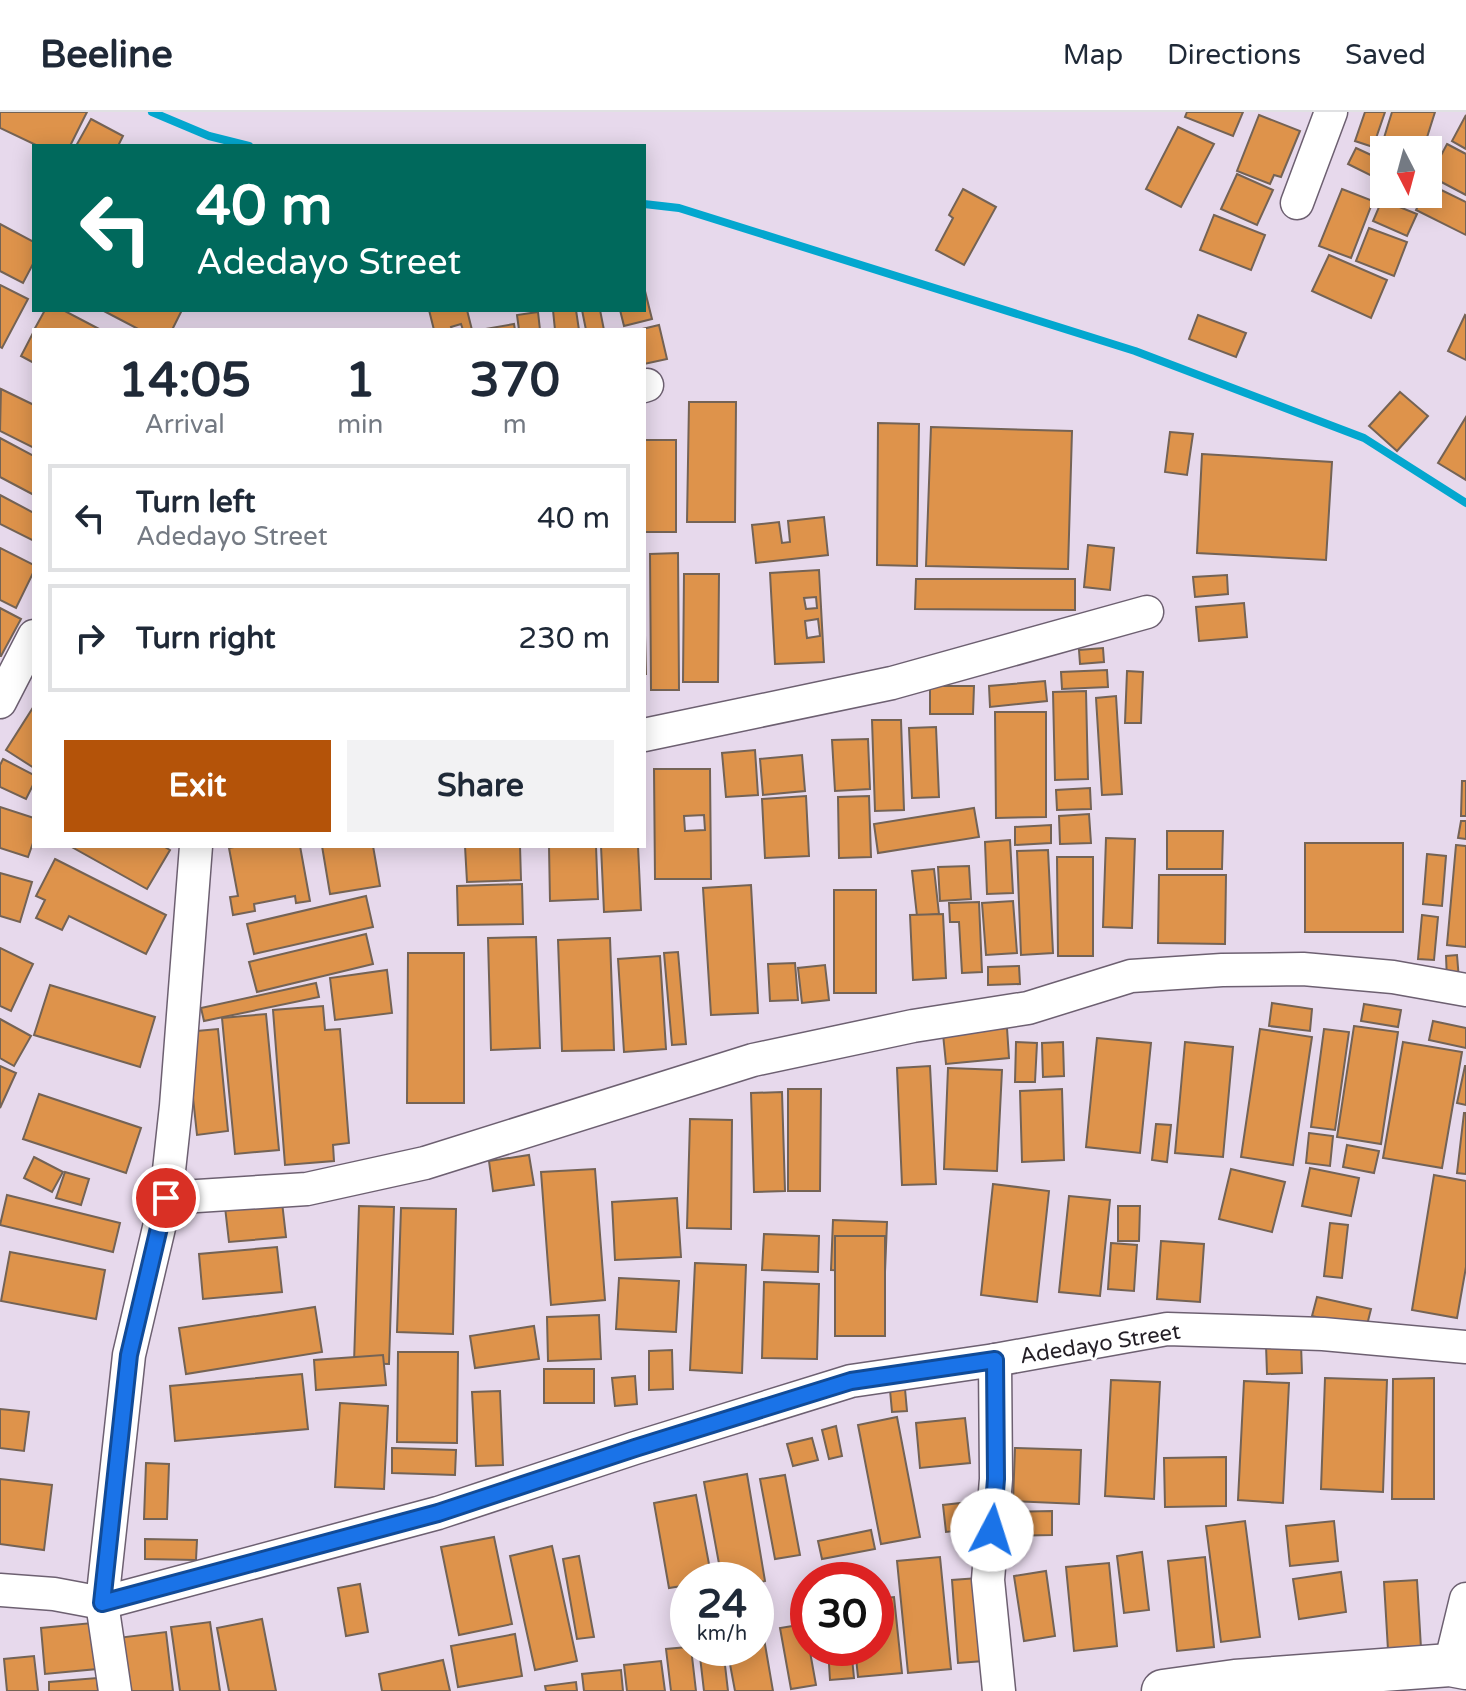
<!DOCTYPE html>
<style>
:root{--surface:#fff;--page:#f2f2f3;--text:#1f2937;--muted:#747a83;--line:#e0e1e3;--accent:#b45309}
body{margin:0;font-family:"Varela Round",sans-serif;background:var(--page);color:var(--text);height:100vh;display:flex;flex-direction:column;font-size:30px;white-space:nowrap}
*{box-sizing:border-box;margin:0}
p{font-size:26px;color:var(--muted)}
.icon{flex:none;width:44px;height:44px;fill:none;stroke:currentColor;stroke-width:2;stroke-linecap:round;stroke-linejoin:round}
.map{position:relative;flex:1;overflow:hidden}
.sheet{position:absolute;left:32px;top:216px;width:614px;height:520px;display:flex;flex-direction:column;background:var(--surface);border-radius:0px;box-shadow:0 4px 20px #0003}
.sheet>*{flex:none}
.guide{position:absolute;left:32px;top:32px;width:614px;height:168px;border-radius:0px;box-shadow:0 4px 20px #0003;background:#00695c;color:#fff;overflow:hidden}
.needle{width:52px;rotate:174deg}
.controls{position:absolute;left:1370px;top:24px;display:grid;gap:16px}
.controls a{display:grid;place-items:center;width:72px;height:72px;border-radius:0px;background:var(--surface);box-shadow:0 4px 20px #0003;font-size:40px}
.speed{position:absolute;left:670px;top:1450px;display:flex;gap:16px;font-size:40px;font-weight:700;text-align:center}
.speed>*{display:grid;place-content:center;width:104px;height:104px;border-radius:50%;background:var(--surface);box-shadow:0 4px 20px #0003;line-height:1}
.speed small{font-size:20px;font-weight:400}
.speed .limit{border:12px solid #d22;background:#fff;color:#111}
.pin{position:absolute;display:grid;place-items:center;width:68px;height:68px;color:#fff;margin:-34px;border:4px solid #fff;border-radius:50%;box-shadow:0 2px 8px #0007}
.me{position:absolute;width:88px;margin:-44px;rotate:5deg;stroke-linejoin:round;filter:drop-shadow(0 0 6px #0008)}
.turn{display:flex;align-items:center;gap:28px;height:168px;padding:0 32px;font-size:36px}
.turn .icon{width:104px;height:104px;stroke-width:2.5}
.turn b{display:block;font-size:56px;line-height:68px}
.eta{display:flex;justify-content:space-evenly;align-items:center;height:136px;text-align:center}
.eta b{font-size:48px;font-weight:700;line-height:56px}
.primary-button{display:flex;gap:16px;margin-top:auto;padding:16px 32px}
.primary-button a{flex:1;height:92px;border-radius:0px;background:var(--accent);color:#fff;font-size:32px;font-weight:700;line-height:92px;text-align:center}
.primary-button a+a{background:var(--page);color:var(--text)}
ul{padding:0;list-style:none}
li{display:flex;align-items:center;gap:24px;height:108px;margin:0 16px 12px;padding:0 16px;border:4px solid var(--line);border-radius:0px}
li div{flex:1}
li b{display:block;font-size:30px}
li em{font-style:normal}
header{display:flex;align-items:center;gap:48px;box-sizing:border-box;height:112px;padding:0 40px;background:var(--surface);border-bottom:2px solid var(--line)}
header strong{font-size:38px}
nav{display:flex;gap:44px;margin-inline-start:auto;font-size:28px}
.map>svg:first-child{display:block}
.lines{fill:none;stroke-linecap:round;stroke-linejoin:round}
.stream{stroke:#03a7cf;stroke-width:8}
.building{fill:#de934b;stroke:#746355;stroke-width:2;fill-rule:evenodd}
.minor-casing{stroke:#6d6071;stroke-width:35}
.major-casing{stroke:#6d6071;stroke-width:45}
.minor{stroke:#fff;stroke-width:32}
.major{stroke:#fff;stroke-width:42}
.route-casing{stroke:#114b97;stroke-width:20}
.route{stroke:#1a73e8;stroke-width:14}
.labels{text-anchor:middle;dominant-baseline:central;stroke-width:6;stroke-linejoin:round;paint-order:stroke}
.street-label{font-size:22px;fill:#241f26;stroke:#fff}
</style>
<header>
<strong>Beeline</strong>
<nav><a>Map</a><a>Directions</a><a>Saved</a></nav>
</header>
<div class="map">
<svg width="1466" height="1579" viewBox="0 0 1466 1579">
<rect width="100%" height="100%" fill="#e7d9ec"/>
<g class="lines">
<g class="stream">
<path d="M152 0 209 24 249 34"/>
<path d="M644 92 679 96 1135 239 1364 326 1466 391"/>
</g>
</g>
<g class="building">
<path d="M0 0H87L70 34H38L0 16Z"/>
<path d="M1187 0H1243L1233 24 1185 5Z"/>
<path d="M1365 0H1385L1373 35 1355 29Z"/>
<path d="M1392 0H1435L1423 38H1411L1383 29Z"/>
<path d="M1259 3 1300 19 1281 65 1274 63 1270 72 1237 59Z"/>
<path d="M1466 3V37L1452 29Z"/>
<path d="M91 7 123 24 118 34H76Z"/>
<path d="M1178 15 1214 32 1181 95 1146 77Z"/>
<path d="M1447 32 1466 42V83L1430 64Z"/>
<path d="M1356 36 1384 49V70L1348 52Z"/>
<path d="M1237 62 1273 78 1257 113 1221 97Z"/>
<path d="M1429 72 1466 90V123L1416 98 1424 82H1428Z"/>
<path d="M963 77 996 95 964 153 936 138 953 106 949 103Z"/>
<path d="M1342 77 1373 89 1351 146 1319 134Z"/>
<path d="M1382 88 1417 102 1407 124 1373 109Z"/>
<path d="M1214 103 1265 123 1251 158 1200 138Z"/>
<path d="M0 112 34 130V150L23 171 0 159Z"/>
<path d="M1369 116 1407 130 1394 164 1356 149Z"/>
<path d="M1329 143 1387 168 1371 206 1312 179Z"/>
<path d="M0 173 28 187 2 236 0 235Z"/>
<path d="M644 175 652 207 624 214 620 198H644Z"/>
<path d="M45 198H63L101 218H34Z"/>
<path d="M102 198H182L172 218H140Z"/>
<path d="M429 198H467L472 218H463L461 212 451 215 452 218H434Z"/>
<path d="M553 198H576L579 218H555Z"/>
<path d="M582 198H600L604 218H586Z"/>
<path d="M538 200 540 218H519L517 203Z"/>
<path d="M1198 203 1246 221 1236 245 1189 227Z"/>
<path d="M1465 203 1466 204V248L1448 239Z"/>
<path d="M514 212 515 218H485V217Z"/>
<path d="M659 213 667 247 644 252V218H638Z"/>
<path d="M34 219V251L21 244Z"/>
<path d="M1 277 34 293V336L0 319Z"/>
<path d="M1400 280 1428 304 1397 339 1369 314Z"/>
<path d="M689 290H736L735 410H687Z"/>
<path d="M1466 305V368L1438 351Z"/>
<path d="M878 311 919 312 917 454 877 453Z"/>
<path d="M931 315 1072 319 1068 457 926 454Z"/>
<path d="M1170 320 1193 322 1187 363 1165 360Z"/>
<path d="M0 326 34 344V383L0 365Z"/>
<rect x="644" y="328" width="32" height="92"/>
<path d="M1202 342 1332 350 1326 448 1197 441Z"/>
<path d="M0 383 34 401V429L0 412Z"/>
<path d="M824 405 828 443 756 451 752 413 779 410 782 431 790 430 788 409Z"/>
<path d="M1088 433 1114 436 1110 478 1084 475Z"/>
<path d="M0 436 34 453V459L16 496 0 488Z"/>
<path d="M678 441 679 578H651L650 442Z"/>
<path d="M819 458 824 550 775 552 770 461ZM816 485 817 496 806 497 804 486ZM818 507 820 524 807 526 805 509Z"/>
<path d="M684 462H719L718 570H683Z"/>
<path d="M1227 463 1228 482 1195 485 1193 465Z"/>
<path d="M916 467H1075V498L915 497Z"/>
<path d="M644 484 646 562H644Z"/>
<path d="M1244 491 1247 525 1199 529 1196 495Z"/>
<path d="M0 496 21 507 1 544H0Z"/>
<path d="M1103 536 1104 550 1080 552 1079 538Z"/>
<path d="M1107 558 1108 575 1062 577 1061 560Z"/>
<path d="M1127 559 1143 560 1141 611H1125Z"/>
<path d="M1045 569 1047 589 990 595 989 574Z"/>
<path d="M930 574H974L973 602H930Z"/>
<path d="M1086 579 1088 667 1055 668 1053 580Z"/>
<path d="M1116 584 1122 682 1102 683 1096 586Z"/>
<path d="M34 594V656L6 638Z"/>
<path d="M995 600H1046V705L996 706Z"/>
<path d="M872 608H901L904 698 875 699Z"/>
<path d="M936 615 939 685 912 686 909 616Z"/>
<path d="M868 627 870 677 835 679 832 628Z"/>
<path d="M755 638 758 683 726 685 722 641Z"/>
<path d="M802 643 805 679 763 683 760 647Z"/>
<path d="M3 647 34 663V671L26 687 0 675V653Z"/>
<path d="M654 657H710L711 767H655ZM704 703 705 718 685 719 684 704Z"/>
<path d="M1462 669H1466V704H1461Z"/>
<path d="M1090 676 1091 697 1057 698 1056 678Z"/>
<path d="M806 684 809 744 765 746 762 687Z"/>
<path d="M869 684 871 745 839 746 838 685Z"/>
<path d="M0 695 34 706V728L28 745 0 736Z"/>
<path d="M974 696 979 725 878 741 874 712Z"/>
<path d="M1089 702 1091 731 1060 732 1059 704Z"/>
<path d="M1461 709H1466V727L1458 726Z"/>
<path d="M1051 713V731L1015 733V715Z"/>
<path d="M1167 719H1223L1222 757H1167Z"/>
<path d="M1106 726 1135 727 1132 816 1103 815Z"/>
<path d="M1010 728 1013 781 987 782 985 730Z"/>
<rect x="1305" y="731" width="98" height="89"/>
<path d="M1456 733 1466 734V835L1447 833Z"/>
<path d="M70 734H163L170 738 147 777Z"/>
<path d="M239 734H300L310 789 296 791 295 784 254 792 255 799 233 803 230 785 238 784 229 736Z"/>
<path d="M322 734H373L380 774 330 782Z"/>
<path d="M465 734H520L521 768 467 770Z"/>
<path d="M549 734H596L598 787 550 789Z"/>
<path d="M601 734H638L641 798 604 800Z"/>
<path d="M1048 738 1053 841 1021 843 1017 739Z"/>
<path d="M1427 742 1446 744 1442 794 1423 792Z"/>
<path d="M1057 745H1093V844H1058Z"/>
<path d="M55 747 166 803 146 842 69 804 62 818 36 806 45 788 36 784Z"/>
<path d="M969 754 971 787 940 789 938 755Z"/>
<path d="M934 757 939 802 917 804 912 759Z"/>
<path d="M0 761 32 770 20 810 0 804Z"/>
<path d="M1159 763H1226L1225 832 1158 831Z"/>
<path d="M522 772 523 812 458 813 457 774Z"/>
<path d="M751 773 758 901 711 903 703 776Z"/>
<rect x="834" y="778" width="42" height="103"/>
<path d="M366 784 373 815 254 842 247 812Z"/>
<path d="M1013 789 1017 841 986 843 982 791Z"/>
<path d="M979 790 982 860 962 861 959 810H950L949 791Z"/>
<path d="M943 802 946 866 913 868 910 803Z"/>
<path d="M1422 803 1438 805 1434 848 1418 847Z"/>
<path d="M366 822 373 852 257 880 249 850Z"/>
<path d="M536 825 540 936 491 938 488 826Z"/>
<path d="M610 826 614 938 562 939 558 828Z"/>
<path d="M0 836 33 852 11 899 0 894Z"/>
<path d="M678 840 686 932 672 933 664 841Z"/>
<path d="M408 841H464V991H407Z"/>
<path d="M1457 843 1459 868H1447L1446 844Z"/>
<path d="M660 844 666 937 624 940 618 847Z"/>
<path d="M795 851 798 888 770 889 768 852Z"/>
<path d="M825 853 829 888 802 891 798 856Z"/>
<path d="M1019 854 1020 872 988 873V855Z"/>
<path d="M387 858 392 901 335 908 330 866Z"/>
<path d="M316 871 319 885 204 909 201 896Z"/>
<path d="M50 873 155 905 140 955 34 923Z"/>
<path d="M1272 891 1312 897 1310 919 1269 914Z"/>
<path d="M1364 892 1401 898 1398 915 1361 909Z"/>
<path d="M323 894 325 918 340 917 349 1031 333 1033 334 1049 285 1053 273 898Z"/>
<path d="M266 902 279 1038 235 1042 222 906Z"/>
<path d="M0 907 31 924 14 954 0 946Z"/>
<path d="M1433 909 1466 916V936L1429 928Z"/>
<path d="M1354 914 1398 920 1381 1032 1337 1025Z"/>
<path d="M1007 916 1009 946 946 952 943 922Z"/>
<path d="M218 917 228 1019 197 1023 186 920Z"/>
<path d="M1260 917 1312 925 1293 1053 1241 1045Z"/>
<path d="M1324 917 1349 920 1335 1018 1311 1015Z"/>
<path d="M1097 926 1151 931 1140 1041 1086 1035Z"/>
<path d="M1016 930 1037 931 1035 970H1015Z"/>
<path d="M1063 930 1064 964 1043 965 1042 931Z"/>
<path d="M1185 930 1233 935 1223 1045 1175 1041Z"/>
<path d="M1403 930 1462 940 1442 1056 1383 1046Z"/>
<path d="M0 954 16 961 0 996Z"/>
<path d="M930 954 936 1072 902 1073 897 956Z"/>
<path d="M1465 954H1466V993L1457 991Z"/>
<path d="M948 956 1002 958 997 1059 944 1057Z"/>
<path d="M788 977H821L820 1079H788Z"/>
<path d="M1062 977 1064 1048 1022 1050 1020 979Z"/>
<path d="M782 980 785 1079 754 1080 751 981Z"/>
<path d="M39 982 141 1016 126 1061 23 1027Z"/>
<path d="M1464 1001H1466V1062L1457 1061Z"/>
<path d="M690 1007 732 1008 731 1117 687 1116Z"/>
<path d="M1156 1012 1171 1013 1167 1050 1152 1048Z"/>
<path d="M1309 1021 1333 1024 1330 1054 1306 1051Z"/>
<path d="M1347 1033 1379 1039 1374 1061 1343 1055Z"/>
<path d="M529 1043 534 1073 493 1079 489 1049Z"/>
<path d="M34 1045 63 1060 52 1080 24 1066Z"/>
<path d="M1310 1056 1359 1066 1351 1104 1302 1094Z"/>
<path d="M595 1057 605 1188 551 1193 541 1060Z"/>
<path d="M1231 1057 1285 1070 1272 1120 1219 1107Z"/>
<path d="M65 1060 89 1067 81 1093 56 1086Z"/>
<path d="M1434 1063 1466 1069V1155L1457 1206 1412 1198Z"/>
<path d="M993 1072 1049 1079 1037 1190 981 1183Z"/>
<path d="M7 1083 120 1111 113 1140 0 1113Z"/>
<path d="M1069 1084 1110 1088 1100 1184 1059 1180Z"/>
<path d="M677 1086 681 1145 615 1148 612 1090Z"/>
<path d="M282 1090 286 1125 229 1130 225 1095Z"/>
<path d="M359 1094 394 1095 389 1252 354 1251Z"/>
<path d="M1118 1094H1140L1139 1129H1118Z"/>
<path d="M401 1096 456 1097 453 1222 397 1220Z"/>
<path d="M833 1108 887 1110 885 1160 831 1158Z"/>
<path d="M1330 1111 1348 1113 1342 1166 1324 1164Z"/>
<path d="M764 1122 819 1124 818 1160 762 1158Z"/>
<rect x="835" y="1124" width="50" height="100"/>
<path d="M1161 1129 1204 1132 1200 1190 1157 1187Z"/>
<path d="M1111 1131 1137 1133 1134 1179 1108 1177Z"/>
<path d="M277 1135 282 1180 203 1187 199 1142Z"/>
<path d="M10 1140 105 1158 96 1207 1 1189Z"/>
<path d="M695 1151 746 1153 742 1261 690 1258Z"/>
<path d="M619 1166 679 1169 676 1220 616 1217Z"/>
<path d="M764 1170 819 1172 817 1247 762 1246Z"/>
<path d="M1317 1185 1371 1197 1366 1217 1312 1204Z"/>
<path d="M315 1195 322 1240 186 1262 179 1216Z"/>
<path d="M599 1203 601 1247 548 1249 547 1205Z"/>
<path d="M534 1214 539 1247 475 1256 470 1224Z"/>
<path d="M1301 1232 1302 1261 1267 1262 1266 1233Z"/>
<path d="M672 1238 673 1277 649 1278V1239Z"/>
<path d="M398 1240H458L457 1331 397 1330Z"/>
<path d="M383 1243 386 1273 316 1278 314 1248Z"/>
<rect x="544" y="1257" width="50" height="34"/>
<path d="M302 1262 308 1317 175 1329 170 1274Z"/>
<path d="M635 1264 637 1292 615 1294 612 1266Z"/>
<path d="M1325 1266 1387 1268 1383 1380 1321 1377Z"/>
<path d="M1434 1266V1387H1392L1393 1267Z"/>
<path d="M1111 1268 1160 1270 1154 1387 1105 1384Z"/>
<path d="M1244 1269 1289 1271 1283 1391 1238 1388Z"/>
<path d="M905 1277 907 1299 892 1300 890 1278Z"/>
<path d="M500 1279 503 1353 476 1354 472 1280Z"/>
<path d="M340 1291 388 1294 384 1377 335 1375Z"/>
<path d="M0 1297 29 1300 24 1339 0 1336Z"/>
<path d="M897 1305 920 1425 881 1432 858 1313Z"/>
<path d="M965 1306 970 1351 920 1356 916 1311Z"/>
<path d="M836 1314 842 1344 829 1347 822 1318Z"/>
<path d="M812 1326 818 1348 793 1354 787 1332Z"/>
<path d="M392 1336 456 1338 455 1363 392 1361Z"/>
<path d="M1015 1336 1081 1338 1079 1392 1013 1389Z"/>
<path d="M1226 1345V1394L1165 1395 1164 1346Z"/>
<path d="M146 1351 169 1352 167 1407H144Z"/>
<path d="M747 1362 765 1469 756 1471V1468H722L704 1370Z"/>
<path d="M785 1363 800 1443 775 1447 760 1367Z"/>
<path d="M0 1367 52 1373 44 1438 0 1432Z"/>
<path d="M696 1383 712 1468H688V1473L669 1476 654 1391Z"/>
<path d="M978 1389 980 1416 946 1420 943 1393Z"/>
<path d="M1052 1399V1423L1010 1424 1009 1400Z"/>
<path d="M1245 1409 1260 1525 1221 1530 1206 1414Z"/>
<path d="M1334 1409 1338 1449 1290 1454 1286 1414Z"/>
<path d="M871 1418 875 1437 822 1447 818 1429Z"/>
<path d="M494 1425 512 1512 459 1523 441 1435Z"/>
<path d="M145 1427 197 1428 196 1448 145 1447Z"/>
<path d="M552 1434 577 1549 535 1558 510 1444Z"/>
<path d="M1142 1440 1149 1498 1124 1501 1117 1444Z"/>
<path d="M579 1444 594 1525 577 1527 563 1447Z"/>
<path d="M940 1445 951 1557 908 1561 897 1449Z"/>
<path d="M1205 1445 1214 1535 1177 1539 1168 1449Z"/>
<path d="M1109 1451 1117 1534 1074 1539 1066 1455Z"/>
<path d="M1046 1459 1055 1524 1024 1529 1014 1464Z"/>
<path d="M1341 1460 1346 1500 1299 1507 1293 1467Z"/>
<path d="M978 1466 984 1549 958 1551 952 1468Z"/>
<path d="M1417 1468 1421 1536 1388 1538 1384 1470Z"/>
<path d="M360 1472 368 1520 346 1524 338 1476Z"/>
<path d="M894 1485 902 1561 858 1565 855 1536H876V1487Z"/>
<path d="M262 1507 276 1579H229L217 1516Z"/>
<path d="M210 1510 220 1579H180L171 1515Z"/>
<path d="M92 1511 97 1557 45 1562 41 1516Z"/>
<path d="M805 1512 816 1573 791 1577 780 1516Z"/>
<path d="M762 1515 773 1579H735L727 1536H756V1516Z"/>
<path d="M166 1520 173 1579H123L117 1526Z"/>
<path d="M515 1522 522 1564 458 1575 451 1534Z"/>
<path d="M688 1535 691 1536 696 1579H671L666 1537Z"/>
<path d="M699 1536H723L728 1579H704Z"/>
<path d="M828 1536H851L854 1566 830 1568Z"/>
<path d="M34 1544 38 1579H7L4 1547Z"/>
<path d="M443 1548 450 1579H382L379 1562Z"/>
<path d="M661 1549 665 1579H627L624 1553Z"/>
<path d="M621 1558 623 1579H584L582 1562Z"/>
<path d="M97 1566 98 1579H49V1570Z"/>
<path d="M576 1570 577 1579H546L545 1574Z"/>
</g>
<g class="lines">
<g class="minor-casing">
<g id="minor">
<path d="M1297 91 1331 0"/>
<path d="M644 274 647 273"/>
<path d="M0 590 34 524"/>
<path d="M644 623 892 571 1147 500"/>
<path d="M166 1086 307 1077 425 1051 753 948 913 914 1028 896 1131 864 1222 858 1303 857 1393 865 1466 878"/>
<path d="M995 1248 996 1367 988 1468 999 1579"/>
<path d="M0 1478 54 1482 102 1491 438 1401 635 1336 851 1269 995 1248 1167 1217 1323 1222 1466 1235"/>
<path d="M1450 1553 1466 1487"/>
<path d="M115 1579 102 1491 129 1243 166 1086 176 994 196 734"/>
</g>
</g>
<g class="major-casing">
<path id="major" d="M1163 1579 1235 1569 1450 1553 1466 1556"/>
</g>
<use href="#minor" class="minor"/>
<use href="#major" class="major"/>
</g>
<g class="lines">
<g class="route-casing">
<path id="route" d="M166 1086 129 1243 102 1491 438 1401 635 1336 851 1269 995 1248 996 1367 992 1418"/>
</g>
<use href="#route" class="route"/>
</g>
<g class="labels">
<g class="street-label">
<text transform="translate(1100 1232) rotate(-9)">Adedayo Street</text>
</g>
</g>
</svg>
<div class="controls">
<a><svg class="needle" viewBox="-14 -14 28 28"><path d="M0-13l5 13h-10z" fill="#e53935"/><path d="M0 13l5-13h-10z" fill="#747a83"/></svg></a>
</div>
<div class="speed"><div>24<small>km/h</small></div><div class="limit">30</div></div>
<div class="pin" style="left:166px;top:1086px;background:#d93025"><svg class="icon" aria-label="arrive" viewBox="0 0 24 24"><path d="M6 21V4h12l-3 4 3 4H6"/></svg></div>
<svg class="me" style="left:992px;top:1418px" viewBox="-20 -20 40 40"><circle r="19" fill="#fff"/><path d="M0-13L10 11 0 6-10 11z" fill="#1a73e8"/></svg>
<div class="guide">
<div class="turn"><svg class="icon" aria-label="left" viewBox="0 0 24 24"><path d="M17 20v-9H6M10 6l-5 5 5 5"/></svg><div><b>40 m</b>Adedayo Street</div></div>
</div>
<section class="sheet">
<div class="eta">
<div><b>14:05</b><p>Arrival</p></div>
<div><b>1</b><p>min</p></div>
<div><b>370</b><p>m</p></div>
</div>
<ul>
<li><svg class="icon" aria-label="left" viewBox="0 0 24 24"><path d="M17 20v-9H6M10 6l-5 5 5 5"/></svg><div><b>Turn left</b><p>Adedayo Street</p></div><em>40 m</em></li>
<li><svg class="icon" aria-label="right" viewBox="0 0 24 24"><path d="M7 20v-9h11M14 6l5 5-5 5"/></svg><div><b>Turn right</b></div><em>230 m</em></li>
</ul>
<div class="primary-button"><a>Exit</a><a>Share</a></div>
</section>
</div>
